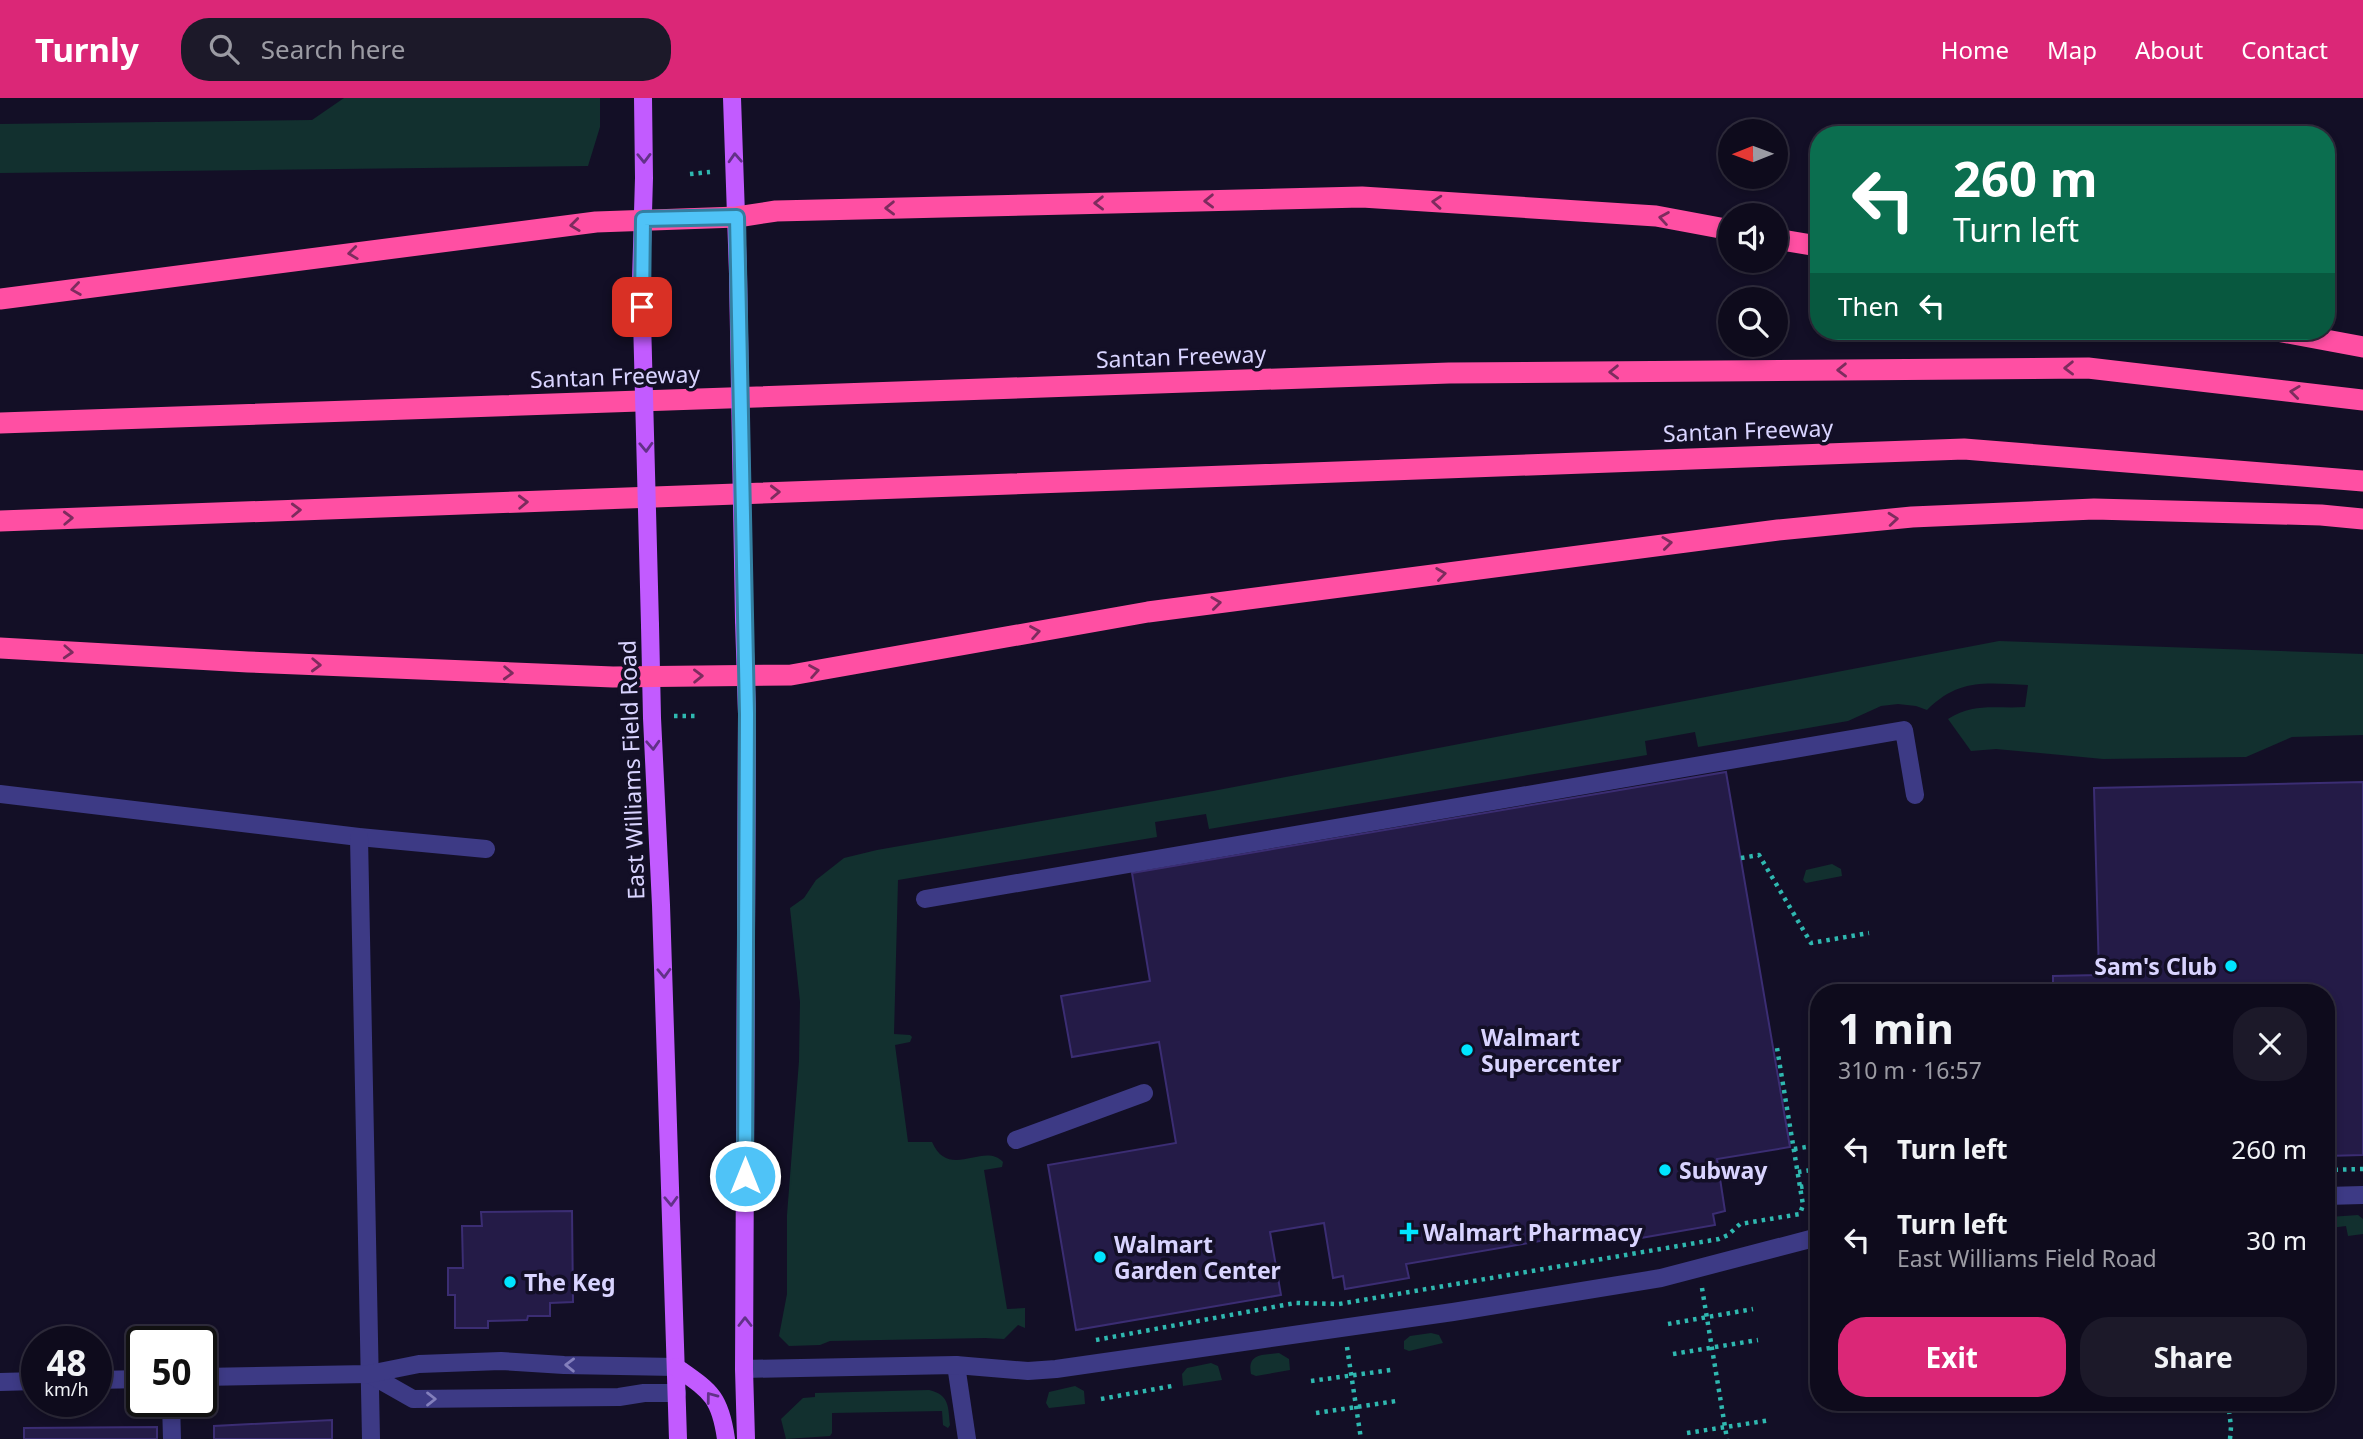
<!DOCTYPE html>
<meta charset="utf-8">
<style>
:root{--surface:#0e0b1c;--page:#1c1929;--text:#f1f3f6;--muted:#9b9ba3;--line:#2e2b3b;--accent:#db2777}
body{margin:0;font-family:"Noto Sans",sans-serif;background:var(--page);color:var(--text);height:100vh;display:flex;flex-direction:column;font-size:26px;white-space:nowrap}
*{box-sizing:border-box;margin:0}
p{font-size:23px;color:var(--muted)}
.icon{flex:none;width:38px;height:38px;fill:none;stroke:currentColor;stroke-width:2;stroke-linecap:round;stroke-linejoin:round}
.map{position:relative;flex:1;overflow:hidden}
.drawer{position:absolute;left:1810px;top:886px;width:525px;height:427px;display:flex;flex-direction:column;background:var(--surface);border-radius:28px;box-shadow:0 4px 10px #0003,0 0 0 2px var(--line)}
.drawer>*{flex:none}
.guide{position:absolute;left:1810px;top:28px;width:525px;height:214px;border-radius:28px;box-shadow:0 4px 10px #0003,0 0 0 2px var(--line);background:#0b6e4f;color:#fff;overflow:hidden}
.needle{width:46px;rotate:269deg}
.controls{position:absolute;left:1718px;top:21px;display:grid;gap:14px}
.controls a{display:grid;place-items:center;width:70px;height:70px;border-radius:50%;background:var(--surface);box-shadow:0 4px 10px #0003,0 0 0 2px var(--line);font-size:35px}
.speed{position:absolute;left:21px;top:1228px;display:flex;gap:14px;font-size:35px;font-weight:700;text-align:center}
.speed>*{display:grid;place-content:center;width:91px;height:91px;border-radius:50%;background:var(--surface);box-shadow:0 4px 10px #0003,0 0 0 2px var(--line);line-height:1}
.speed small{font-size:18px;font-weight:400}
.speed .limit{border:4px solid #111;border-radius:10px;background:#fff;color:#111}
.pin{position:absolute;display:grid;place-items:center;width:60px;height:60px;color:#fff;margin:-30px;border-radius:14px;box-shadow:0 4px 10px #0006}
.me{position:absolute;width:77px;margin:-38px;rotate:0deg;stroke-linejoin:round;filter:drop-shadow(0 0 5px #0008)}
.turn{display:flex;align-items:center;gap:24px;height:147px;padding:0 28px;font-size:32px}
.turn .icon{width:91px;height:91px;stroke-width:2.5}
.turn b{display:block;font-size:49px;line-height:60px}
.then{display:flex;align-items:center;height:66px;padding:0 28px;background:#0003;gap:14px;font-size:26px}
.round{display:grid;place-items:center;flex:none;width:74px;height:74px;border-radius:28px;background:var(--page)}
.headline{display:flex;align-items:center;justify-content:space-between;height:119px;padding:0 28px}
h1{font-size:42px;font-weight:700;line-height:52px}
.cta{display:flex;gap:14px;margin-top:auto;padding:14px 28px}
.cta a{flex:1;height:80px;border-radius:28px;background:var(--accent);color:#fff;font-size:28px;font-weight:700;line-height:80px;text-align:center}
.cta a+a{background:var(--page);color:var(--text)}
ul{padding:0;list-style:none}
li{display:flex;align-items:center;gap:21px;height:91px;padding:0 28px}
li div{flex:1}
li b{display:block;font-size:26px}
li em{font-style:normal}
header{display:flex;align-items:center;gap:42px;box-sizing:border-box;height:98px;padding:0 35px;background:var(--accent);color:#fff}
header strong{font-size:33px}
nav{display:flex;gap:38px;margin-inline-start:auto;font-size:24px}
.search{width:490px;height:63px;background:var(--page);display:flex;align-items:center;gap:18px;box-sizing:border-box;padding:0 24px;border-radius:28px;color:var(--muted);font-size:26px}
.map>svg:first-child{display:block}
.green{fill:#12302f}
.building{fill:#241b47;stroke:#3b2d73;stroke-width:2}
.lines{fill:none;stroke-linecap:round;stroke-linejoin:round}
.path{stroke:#2fb8b0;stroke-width:4.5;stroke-dasharray:3.5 5;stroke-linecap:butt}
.minor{stroke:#3d3a85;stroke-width:18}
.major{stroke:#c25bff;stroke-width:18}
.highway{stroke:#ff4fa3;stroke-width:21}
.major-bridge{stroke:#c25bff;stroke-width:18}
.oneway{stroke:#623188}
.oneway2{stroke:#7d2c5e}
.oneway3{stroke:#837fbc}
.route-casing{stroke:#337fa1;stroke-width:18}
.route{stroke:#4fc3f7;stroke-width:12}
.poi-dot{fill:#00e5ff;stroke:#130f26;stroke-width:2.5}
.labels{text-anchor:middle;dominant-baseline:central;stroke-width:7;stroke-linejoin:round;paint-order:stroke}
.street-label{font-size:23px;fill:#d9d4ff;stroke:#130f26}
.poi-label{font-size:23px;font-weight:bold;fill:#d9d4ff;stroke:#130f26;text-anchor:start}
</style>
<header>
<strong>Turnly</strong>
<div class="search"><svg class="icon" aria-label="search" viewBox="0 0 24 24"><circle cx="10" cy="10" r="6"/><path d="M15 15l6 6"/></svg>Search here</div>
<nav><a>Home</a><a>Map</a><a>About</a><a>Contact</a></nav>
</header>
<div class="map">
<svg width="2363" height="1341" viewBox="0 0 2363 1341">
<rect width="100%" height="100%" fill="#130f26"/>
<g class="green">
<path d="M344 0H600V29L588 68 0 75V26L312 22Z"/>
<path d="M1999 543 2363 556V637L2292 639 2246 659 2103 661 1996 651 1971 653 1948 621C1975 604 1995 611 2025 609L2028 587C1986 585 1959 580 1927 612L1916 608 1898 606 1881 608 1848 623 1698 649 1695 634 1645 643 1647 657 1209 731 1206 716 1155 724 1157 739 898 782 894 936 910 937 912 939 910 944 895 947 908 1044H932C949 1083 984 1043 1003 1064L1002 1069 984 1072 1007 1211 1025 1210V1230L1018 1227 1004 1241 985 1240 830 1243 820 1247 789 1248 779 1238 787 1196V1117L799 963 800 904 790 810 804 800 816 782 844 760 877 752 1213 693Z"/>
<path d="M1832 766 1841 771 1842 778 1806 785 1803 782 1806 772Z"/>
<path d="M2358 1117 2363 1121V1136L2348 1138 2346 1128 2330 1130 2326 1127 2329 1119Z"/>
<path d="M1431 1235 1439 1237 1443 1245 1409 1253 1404 1251V1243L1410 1238Z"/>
<path d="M1279 1255 1289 1261 1290 1272 1256 1278 1251 1276C1247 1255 1263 1257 1279 1255Z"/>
<path d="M1211 1265 1218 1268 1222 1282 1183 1288 1182 1276 1187 1270Z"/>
<path d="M1075 1288 1084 1293 1085 1306 1049 1310 1046 1305 1049 1294Z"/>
<path d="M929 1292C950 1297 948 1309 950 1327L948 1330 943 1327 942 1313 832 1315V1335L830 1338 786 1341 781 1321 803 1300 815 1299V1295Z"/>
</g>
<g class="building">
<path d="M1726 674 1790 1049 1717 1061 1725 1113 1713 1116 1715 1127 1618 1144 1616 1130 1406 1166 1409 1180 1345 1191 1343 1178 1333 1180 1324 1125 1270 1134 1281 1197 1076 1232 1048 1067 1176 1045 1159 944 1072 959 1061 898 1150 883 1132 775Z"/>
<path d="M2363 684V1057L2326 1058V894H2053V878L2099 877 2094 690Z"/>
<path d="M572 1113 573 1204 550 1205V1218H528L527 1222 488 1223V1230H455V1197H448V1170H463L462 1128H482L481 1114Z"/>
<path d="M332 1322V1341H214V1328Z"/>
<path d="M157 1329V1341H24V1330Z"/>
</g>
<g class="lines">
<g class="path">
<path d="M690 76 710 74"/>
<path d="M674 618H698"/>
<path d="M1741 760 1759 757 1811 845 1869 835"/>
<path d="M1983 894 2047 888"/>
<path d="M1794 1051 1818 1047"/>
<path d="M2326 1072 2363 1071"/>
<path d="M1798 1074 1818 1071"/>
<path d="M1800 1089 1818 1086"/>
<path d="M1702 1190 1727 1341"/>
<path d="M1668 1226 1753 1211"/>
<path d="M1096 1242 1295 1205 1339 1206 1719 1141 1728 1137 1740 1126 1800 1116 1803 1107 1777 950"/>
<path d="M1347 1249 1361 1341"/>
<path d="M1673 1256 1758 1242"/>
<path d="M1311 1283 1391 1272"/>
<path d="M1101 1301 1172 1288"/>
<path d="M2228 1304 2231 1329 2230 1341"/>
<path d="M1316 1315 1396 1303"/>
<path d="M1687 1335 1771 1322"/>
</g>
<g class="minor">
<path d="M0 696 359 739 486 751"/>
<path d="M359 739 371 1341"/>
<path d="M925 801 1904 632 1915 697"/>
<path d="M1016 1042 1144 995"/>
<path d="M2326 1098 2363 1097"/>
<path d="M956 1267 967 1341"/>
<path d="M744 1271 956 1267 1028 1273 1056 1271 1453 1214 1661 1180 1818 1139"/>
<path d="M369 1276 413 1301 619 1299 644 1295H677"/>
<path d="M201 1279 369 1276 419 1266 501 1263 564 1267 676 1269"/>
<path d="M96 1282 142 1281"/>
<path d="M0 1284 37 1283"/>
<path d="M171 1304 172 1341"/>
</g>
<g class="major">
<path d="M732 0 738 176"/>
<path d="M641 183 644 80 643 0"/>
<path d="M744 522 747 616 744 1271 746 1341"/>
<path d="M650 527 652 620 661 807 678 1341"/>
<path d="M676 1269C710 1293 720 1298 726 1341"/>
</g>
<g class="highway">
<path d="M1776 141 1818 148"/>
<path d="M0 201 596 124 737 119 776 113 1362 99 1656 118 1731 132"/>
<path d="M2277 233 2363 249"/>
<path d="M0 325 1449 275 2088 270 2363 302"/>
<path d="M0 423 1964 351 2363 383"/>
<path d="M0 550 248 564 613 579 791 577 1148 514 1778 432 1912 419 2094 411 2321 417 2363 421"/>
</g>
<g class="major-bridge">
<path d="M738 176 744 522"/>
<path d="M641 183 650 527"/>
</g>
</g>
<defs><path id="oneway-chevron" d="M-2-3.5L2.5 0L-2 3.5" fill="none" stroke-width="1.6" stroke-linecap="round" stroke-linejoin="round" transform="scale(1.75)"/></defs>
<g class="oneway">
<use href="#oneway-chevron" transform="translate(644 60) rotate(89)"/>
<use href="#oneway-chevron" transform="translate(735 60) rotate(-93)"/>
<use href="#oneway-chevron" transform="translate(646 349) rotate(88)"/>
<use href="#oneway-chevron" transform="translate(653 647) rotate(87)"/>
<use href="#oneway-chevron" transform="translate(664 875) rotate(88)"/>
<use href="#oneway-chevron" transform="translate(671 1103) rotate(88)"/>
<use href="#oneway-chevron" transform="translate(745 1224) rotate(-90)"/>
<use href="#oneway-chevron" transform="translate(711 1299) rotate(-127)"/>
</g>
<g class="oneway2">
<use href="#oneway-chevron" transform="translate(1209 103) rotate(179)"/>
<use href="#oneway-chevron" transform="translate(1437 104) rotate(-176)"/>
<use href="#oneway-chevron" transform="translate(1099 105) rotate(179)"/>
<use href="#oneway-chevron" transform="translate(890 110) rotate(179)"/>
<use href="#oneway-chevron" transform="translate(1664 120) rotate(-171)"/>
<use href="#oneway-chevron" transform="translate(575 127) rotate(173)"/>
<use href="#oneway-chevron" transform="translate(353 155) rotate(173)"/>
<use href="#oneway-chevron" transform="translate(76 191) rotate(172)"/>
<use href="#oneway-chevron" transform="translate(2069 270) rotate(179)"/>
<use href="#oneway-chevron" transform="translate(1842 272) rotate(179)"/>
<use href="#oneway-chevron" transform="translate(1614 274) rotate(179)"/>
<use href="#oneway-chevron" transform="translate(2295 294) rotate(-173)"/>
<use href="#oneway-chevron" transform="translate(775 394) rotate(-2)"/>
<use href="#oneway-chevron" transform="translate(523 404) rotate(-2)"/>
<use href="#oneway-chevron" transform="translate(296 412) rotate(-2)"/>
<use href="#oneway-chevron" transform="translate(68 420) rotate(-2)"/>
<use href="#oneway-chevron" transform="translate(1893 421) rotate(-5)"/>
<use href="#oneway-chevron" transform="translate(1667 445) rotate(-7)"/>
<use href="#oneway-chevron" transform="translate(1441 476) rotate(-8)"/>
<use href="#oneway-chevron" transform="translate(1216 505) rotate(-7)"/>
<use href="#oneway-chevron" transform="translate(1035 534) rotate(-10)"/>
<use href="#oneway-chevron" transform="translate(68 554) rotate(3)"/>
<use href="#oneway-chevron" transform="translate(316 567) rotate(2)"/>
<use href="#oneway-chevron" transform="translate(814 573) rotate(-10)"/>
<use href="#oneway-chevron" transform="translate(508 575) rotate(2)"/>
<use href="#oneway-chevron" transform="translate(698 578) rotate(-1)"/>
</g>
<g class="oneway3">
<use href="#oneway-chevron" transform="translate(570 1267) rotate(-179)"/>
<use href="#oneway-chevron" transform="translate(431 1301)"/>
</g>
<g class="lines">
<g class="route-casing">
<path id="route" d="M642 209 643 121 737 119 747 616 745 1078"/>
</g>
<use href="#route" class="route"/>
</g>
<g class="poi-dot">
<circle cx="2231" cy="868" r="7"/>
<circle cx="1467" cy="952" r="7"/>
<circle cx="1665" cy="1072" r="7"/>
<path d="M1405.5 1123.5h7v7h7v7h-7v7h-7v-7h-7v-7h7z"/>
<circle cx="1100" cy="1159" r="7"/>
<circle cx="510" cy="1184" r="7"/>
</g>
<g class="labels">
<g class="street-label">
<text transform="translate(1181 258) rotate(-2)">Santan Freeway</text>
<text transform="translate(615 278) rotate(-2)">Santan Freeway</text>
<text transform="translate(1748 332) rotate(-2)">Santan Freeway</text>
<text transform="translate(631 672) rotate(-92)">East Williams Field Road</text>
</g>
<g class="poi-label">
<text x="2217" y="868" text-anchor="end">Sam's Club</text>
<text x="1481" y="939">Walmart<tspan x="1481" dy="26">Supercenter</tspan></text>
<text x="1679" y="1072">Subway</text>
<text x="1423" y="1134">Walmart Pharmacy</text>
<text x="1114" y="1146">Walmart<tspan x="1114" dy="26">Garden Center</tspan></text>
<text x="524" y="1184">The Keg</text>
</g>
</g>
</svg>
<div class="controls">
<a><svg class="needle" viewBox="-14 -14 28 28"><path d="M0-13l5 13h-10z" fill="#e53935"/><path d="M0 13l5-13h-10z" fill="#9b9ba3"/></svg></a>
<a><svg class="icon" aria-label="sound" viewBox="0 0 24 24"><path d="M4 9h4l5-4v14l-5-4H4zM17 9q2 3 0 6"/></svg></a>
<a><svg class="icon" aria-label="search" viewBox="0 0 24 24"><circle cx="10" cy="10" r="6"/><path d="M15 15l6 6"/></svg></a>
</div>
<div class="speed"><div>48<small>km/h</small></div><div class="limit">50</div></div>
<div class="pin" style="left:642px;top:209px;background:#d93025"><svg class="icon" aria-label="arrive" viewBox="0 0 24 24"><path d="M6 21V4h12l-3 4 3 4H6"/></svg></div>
<svg class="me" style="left:745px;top:1078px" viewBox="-20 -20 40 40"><circle r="17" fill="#4fc3f7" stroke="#fff" stroke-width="3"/><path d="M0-11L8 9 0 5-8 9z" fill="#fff"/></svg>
<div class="guide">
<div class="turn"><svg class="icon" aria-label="left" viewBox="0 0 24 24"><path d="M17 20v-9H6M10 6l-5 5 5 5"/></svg><div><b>260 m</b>Turn left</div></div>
<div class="then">Then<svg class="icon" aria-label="left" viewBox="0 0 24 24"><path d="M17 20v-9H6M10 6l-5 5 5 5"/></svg></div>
</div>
<section class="drawer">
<div class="headline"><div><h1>1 min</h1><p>310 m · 16:57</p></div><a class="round"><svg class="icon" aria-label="close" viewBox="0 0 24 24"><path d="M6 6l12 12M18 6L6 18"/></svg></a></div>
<ul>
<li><svg class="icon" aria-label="left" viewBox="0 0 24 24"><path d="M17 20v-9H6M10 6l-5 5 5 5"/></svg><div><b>Turn left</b></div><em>260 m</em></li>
<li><svg class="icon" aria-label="left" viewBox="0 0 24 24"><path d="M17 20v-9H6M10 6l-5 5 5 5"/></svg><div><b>Turn left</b><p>East Williams Field Road</p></div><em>30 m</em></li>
</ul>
<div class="cta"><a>Exit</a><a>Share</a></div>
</section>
</div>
